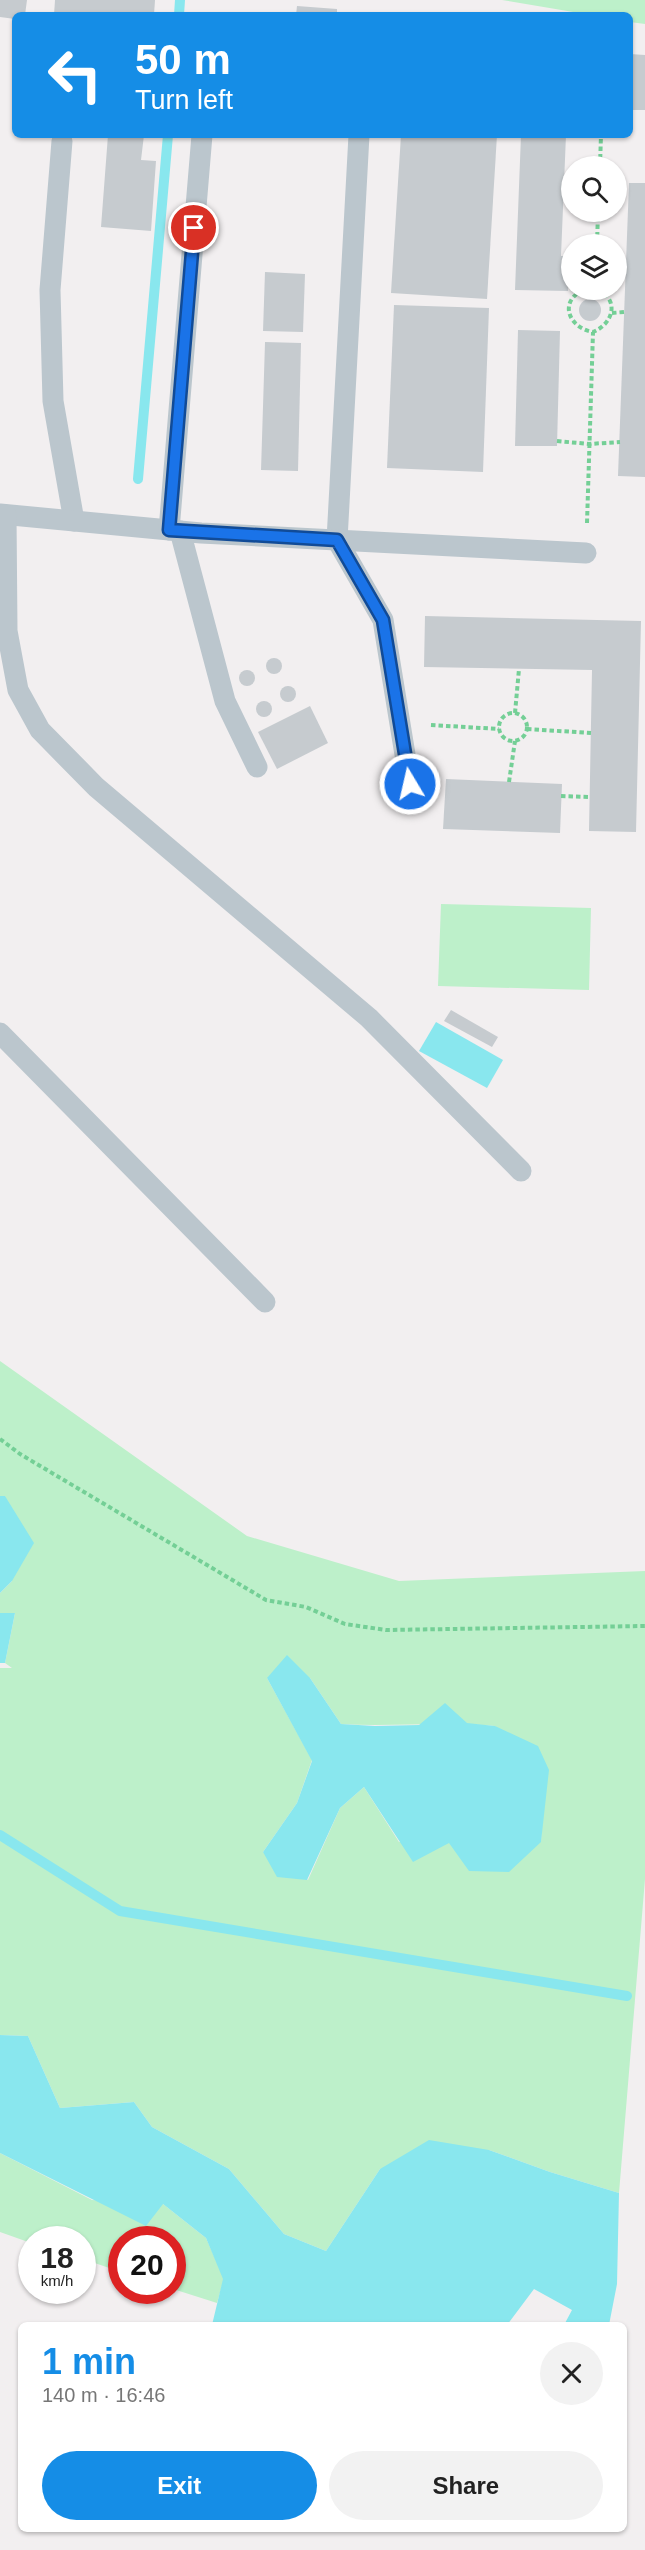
<!DOCTYPE html>
<meta charset="utf-8">
<style>
:root{--surface:#fff;--page:#f2f2f2;--text:#222;--muted:#767676;--accent:#158de6}
body{margin:0;font-family:Arial,sans-serif;background:var(--page);color:var(--text);height:100vh;display:flex;flex-direction:column;font-size:22px;white-space:nowrap}
*{box-sizing:border-box;margin:0}
p{font-size:20px;color:var(--muted)}
.icon{flex:none;width:33px;height:33px;fill:none;stroke:currentColor;stroke-width:2;stroke-linecap:round;stroke-linejoin:round}
.map{position:relative;flex:1;overflow:hidden}
.drawer{position:absolute;left:18px;top:2322px;width:609px;height:210px;display:flex;flex-direction:column;background:var(--surface);border-radius:9px;box-shadow:0 2px 4px #0004}
.drawer>*{flex:none}
.top-card{position:absolute;left:12px;top:12px;width:621px;height:126px;border-radius:9px;box-shadow:0 2px 4px #0004;background:#158de6;color:#fff;overflow:hidden}
.tools{position:absolute;left:561px;top:156px;display:grid;gap:12px}
.tools a{display:grid;place-items:center;width:66px;height:66px;border-radius:50%;background:var(--surface);box-shadow:0 2px 4px #0004;font-size:30px}
.speed{position:absolute;left:18px;top:2226px;display:flex;gap:12px;font-size:30px;font-weight:700;text-align:center}
.speed>*{display:grid;place-content:center;width:78px;height:78px;border-radius:50%;background:var(--surface);box-shadow:0 2px 4px #0004;line-height:1}
.speed small{font-size:15px;font-weight:400}
.speed .limit{border:9px solid #d22;background:#fff;color:#111}
.pin{position:absolute;display:grid;place-items:center;width:51px;height:51px;color:#fff;margin:-26px;border:3px solid #fff;border-radius:50%;box-shadow:0 2px 6px #0007}
.me{position:absolute;width:66px;margin:-33px;rotate:351deg;stroke-linejoin:round;filter:drop-shadow(0 0 4px #0008)}
.turn{display:flex;align-items:center;gap:21px;height:126px;padding:0 24px;font-size:27px}
.turn .icon{width:78px;height:78px;stroke-width:2.5}
.turn b{display:block;font-size:42px;line-height:51px}
.round{display:grid;place-items:center;flex:none;width:63px;height:63px;border-radius:32px;background:var(--page)}
.summary{display:flex;align-items:center;justify-content:space-between;height:102px;padding:0 24px}
h1{font-size:36px;font-weight:600;line-height:45px;color:var(--accent)}
.primary-button{display:flex;gap:12px;margin-top:auto;padding:12px 24px}
.primary-button a{flex:1;height:69px;border-radius:36px;background:var(--accent);color:#fff;font-size:24px;font-weight:600;line-height:69px;text-align:center}
.primary-button a+a{background:var(--page);color:var(--text)}
.map>svg:first-child{display:block}
.green{fill:#bdf0ca;fill-rule:evenodd}
.water{fill:#89e7ee}
.lines{fill:none;stroke-linecap:round;stroke-linejoin:round}
.stream{stroke:#89e7ee;stroke-width:10}
.building{fill:#c6cbcf}
.path{stroke:#74cf96;stroke-width:4;stroke-dasharray:4.5 3;stroke-linecap:butt}
.lane{stroke:#bbc6cd;stroke-width:21}
.route-casing{stroke:#114b97;stroke-width:15}
.route{stroke:#1a73e8;stroke-width:10}
</style>
<div class="map">
<svg width="645" height="2550" viewBox="0 0 645 2550">
<rect width="100%" height="100%" fill="#f2eff0"/>
<g class="green">
<path d="M502 0H645V24L630 22V15H591Z"/>
<path d="M441 904 591 908 589 990 438 986Z"/>
<path d="M0 1361 247 1536 399 1581 645 1571V1879L619 2193 550 2172 489 2150 380 2169 326 2251 284 2234 229 2169 152 2127 134 2102 60 2108 28 2036 0 2035V1668H12L5 1663 15 1613H0V1593L12 1581 5 1496H0ZM267 1678H310L341 1724C392 1727 444 1721 495 1726L542 1820 541 1842H399L364 1787 340 1808 308 1880 263 1852 297 1803 312 1760Z"/>
<path d="M0 2153 92 2200 163 2204 206 2238 224 2279 217 2303 173 2289 172 2240H122L121 2272 83 2259 82 2240H32L31 2243 0 2232Z"/>
</g>
<g class="water">
<path d="M436 1022 503 1060 487 1088 419 1051Z"/>
<path d="M0 1496H5L34 1543 12 1581 0 1593Z"/>
<path d="M0 1613H15L5 1663H0Z"/>
<path d="M287 1655 310 1678 341 1724 375 1726 419 1725 445 1703 467 1723 495 1726 538 1746 549 1770 541 1842 509 1872 469 1871 449 1843 413 1862 364 1787 340 1808 307 1880 277 1877 263 1852 297 1803 312 1761 267 1678Z"/>
<path d="M0 2035 28 2036 60 2108 134 2102 152 2127 229 2169 284 2234 326 2251 380 2169 429 2140 489 2150 550 2172 619 2193 617 2284 609 2325H564L572 2310 534 2289 507 2325H212L223 2279 206 2238 163 2204 146 2226 0 2153Z"/>
</g>
<g class="lines">
<g class="stream">
<path d="M179 15 180 0"/>
<path d="M138 479 168 135"/>
<path d="M0 1835 120 1911 627 1996"/>
</g>
</g>
<g class="building">
<path d="M0 0H27L25 15H15V19L0 17Z"/>
<path d="M55 0H155L154 15H54Z"/>
<path d="M297 6 337 9V15H296Z"/>
<path d="M630 54 645 55V110H630Z"/>
<path d="M108 135H144L141 160 156 161 151 231 101 227Z"/>
<path d="M401 135H497L487 299 391 293Z"/>
<path d="M521 135H566L561 256H569L568 291 515 290Z"/>
<path d="M629 183H645V477L618 476Z"/>
<path d="M265 272 305 274 303 332 263 331Z"/>
<circle cx="590" cy="310" r="11"/>
<path d="M394 305 489 308 483 472 387 468Z"/>
<path d="M518 330 560 331 557 446H515Z"/>
<path d="M265 342 301 343 298 471 261 470Z"/>
<path d="M425 616 641 621 636 832 589 831 592 670 424 667Z"/>
<circle cx="274" cy="666" r="8"/>
<circle cx="247" cy="678" r="8"/>
<circle cx="288" cy="694" r="8"/>
<circle cx="264" cy="709" r="8"/>
<path d="M310 706 328 743 277 769 258 732Z"/>
<path d="M446 779 562 784 560 833 443 829Z"/>
<path d="M451 1010 498 1037 492 1047 444 1021Z"/>
</g>
<g class="lines">
<g class="path">
<path d="M600 166 601 135"/>
<path d="M597 244 598 212"/>
<path d="M583 290C558 302 569 328 593 332 613 324 620 300 598 290"/>
<path d="M612 313 624 312"/>
<path d="M557 441 589 444 620 442"/>
<path d="M587 523 593 332"/>
<path d="M515 713 519 669"/>
<circle cx="513" cy="727" r="14"/>
<path d="M431 725 499 729"/>
<path d="M527 729 591 733"/>
<path d="M509 782 515 741"/>
<path d="M561 796 589 797"/>
<path d="M0 1439 20 1454 266 1600 306 1607 345 1624 386 1630 645 1626"/>
</g>
<g class="lane">
<path d="M359 135 337 540 383 620 410 785"/>
<path d="M62 141 50 290 53 401 74 521"/>
<path d="M0 514 201 533 586 553"/>
<path d="M6 515 7 631 18 690 40 730 96 787 369 1018 521 1171"/>
<path d="M169 530 202 135"/>
<path d="M180 531 225 701 257 767"/>
<path d="M0 1033 265 1302"/>
</g>
</g>
<g class="lines">
<g class="route-casing">
<path id="route" d="M194 228 169 530 337 540 383 620 410 784"/>
</g>
<use href="#route" class="route"/>
</g>
</svg>
<div class="tools">
<a><svg class="icon" aria-label="search" viewBox="0 0 24 24"><circle cx="10" cy="10" r="6"/><path d="M15 15l6 6"/></svg></a>
<a><svg class="icon" aria-label="layers" viewBox="0 0 24 24"><path d="M12 4l9 5-9 5-9-5zM3 14l9 5 9-5"/></svg></a>
</div>
<div class="speed"><div>18<small>km/h</small></div><div class="limit">20</div></div>
<div class="pin" style="left:194px;top:228px;background:#d93025"><svg class="icon" aria-label="arrive" viewBox="0 0 24 24"><path d="M6 21V4h12l-3 4 3 4H6"/></svg></div>
<svg class="me" style="left:410px;top:784px" viewBox="-20 -20 40 40"><circle r="17" fill="#1a73e8" stroke="#fff" stroke-width="3"/><path d="M0-11L8 9 0 5-8 9z" fill="#fff"/></svg>
<div class="top-card">
<div class="turn"><svg class="icon" aria-label="left" viewBox="0 0 24 24"><path d="M17 20v-9H6M10 6l-5 5 5 5"/></svg><div><b>50 m</b>Turn left</div></div>
</div>
<section class="drawer">
<div class="summary"><div><h1>1 min</h1><p>140 m · 16:46</p></div><a class="round"><svg class="icon" aria-label="close" viewBox="0 0 24 24"><path d="M6 6l12 12M18 6L6 18"/></svg></a></div>
<div class="primary-button"><a>Exit</a><a>Share</a></div>
</section>
</div>
